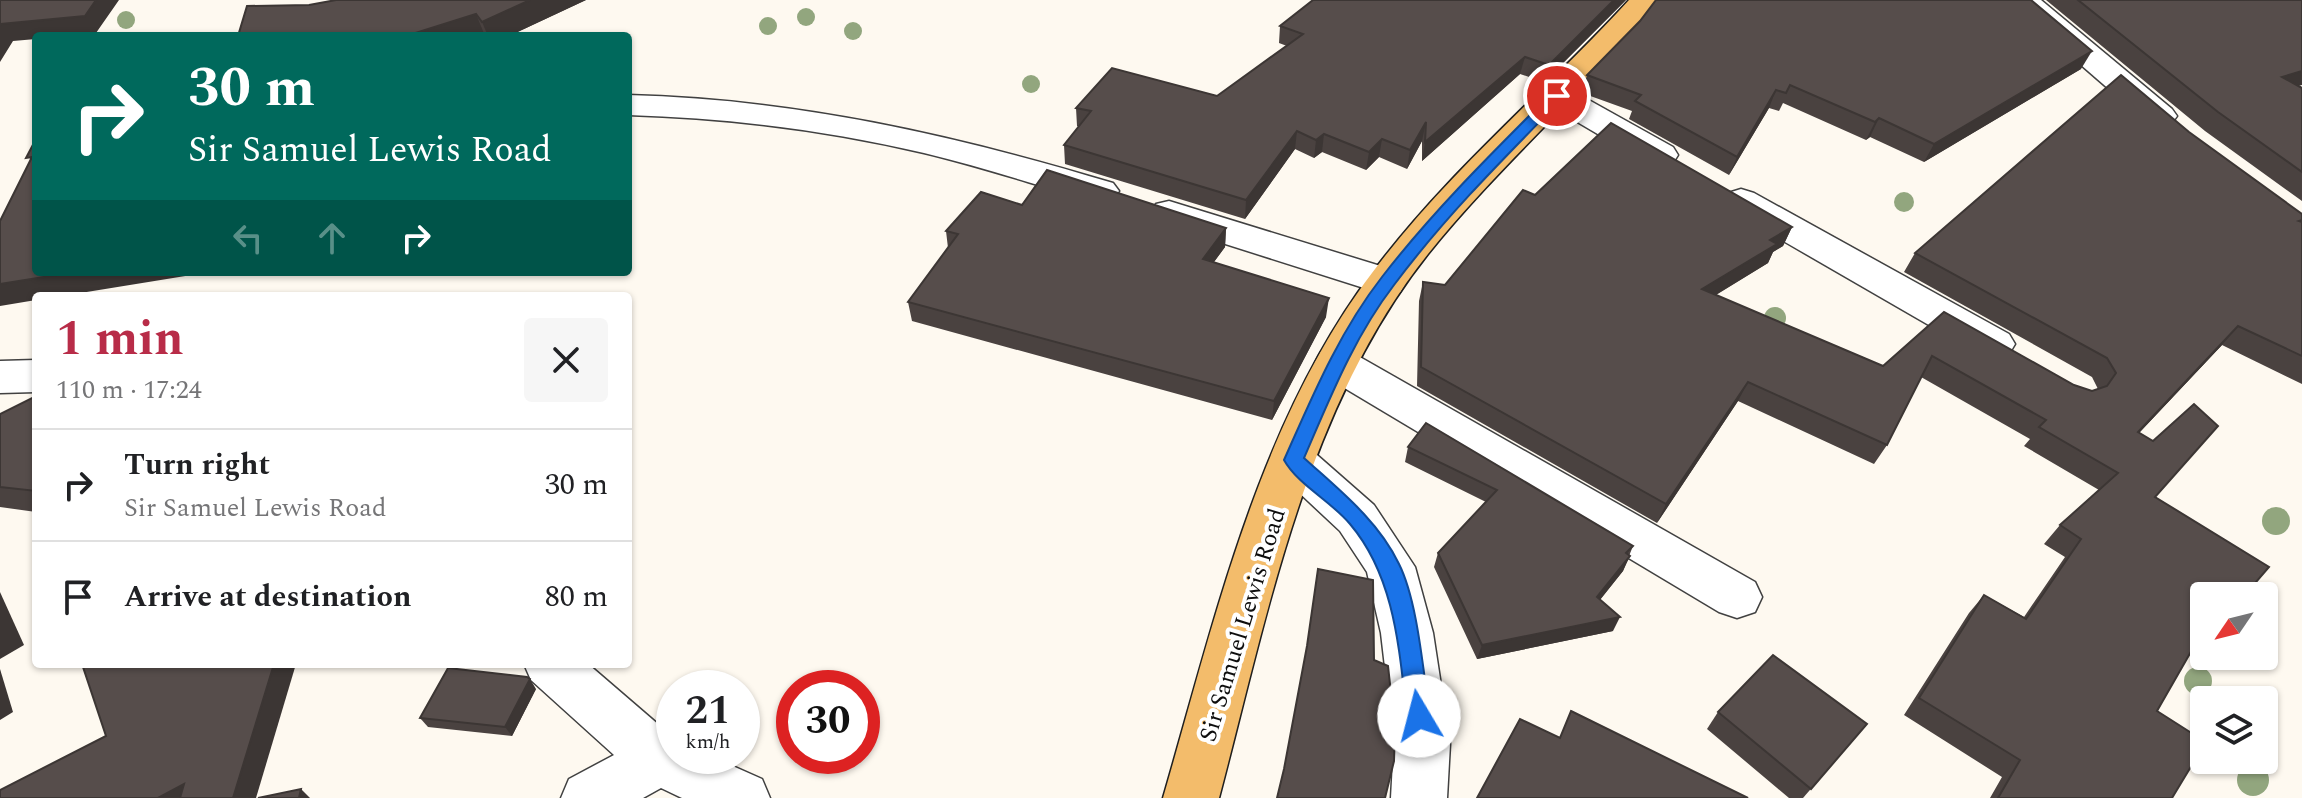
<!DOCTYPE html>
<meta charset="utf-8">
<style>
:root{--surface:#fff;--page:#f6f6f6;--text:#202124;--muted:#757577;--line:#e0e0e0;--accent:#b82c48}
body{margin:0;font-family:Spectral,serif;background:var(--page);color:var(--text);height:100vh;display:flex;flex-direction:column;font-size:30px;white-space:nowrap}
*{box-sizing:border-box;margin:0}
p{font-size:26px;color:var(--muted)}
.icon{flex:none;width:44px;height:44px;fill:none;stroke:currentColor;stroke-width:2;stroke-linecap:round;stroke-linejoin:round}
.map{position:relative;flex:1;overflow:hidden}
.panel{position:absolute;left:32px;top:292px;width:600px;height:376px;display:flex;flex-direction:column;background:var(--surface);border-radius:8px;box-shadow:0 2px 6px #0004}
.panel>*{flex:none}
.hud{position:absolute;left:32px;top:32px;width:600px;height:244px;border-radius:8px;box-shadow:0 2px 6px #0004;background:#00695c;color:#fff;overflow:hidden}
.needle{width:52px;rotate:235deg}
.fabs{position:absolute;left:2190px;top:582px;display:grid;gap:16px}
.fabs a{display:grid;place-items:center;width:88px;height:88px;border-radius:8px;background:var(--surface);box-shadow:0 2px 6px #0004;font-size:40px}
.speed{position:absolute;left:656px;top:670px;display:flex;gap:16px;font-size:40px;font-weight:700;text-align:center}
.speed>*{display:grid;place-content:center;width:104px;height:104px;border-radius:50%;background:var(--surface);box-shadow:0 2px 6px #0004;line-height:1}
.speed small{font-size:20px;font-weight:400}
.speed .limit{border:12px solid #d22;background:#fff;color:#111}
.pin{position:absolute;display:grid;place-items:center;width:68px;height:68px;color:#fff;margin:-34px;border:4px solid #fff;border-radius:50%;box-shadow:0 2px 8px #0007}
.me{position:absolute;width:88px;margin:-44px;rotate:352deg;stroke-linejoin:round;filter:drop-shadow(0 0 6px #0008)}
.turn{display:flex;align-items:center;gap:28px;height:168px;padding:0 24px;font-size:36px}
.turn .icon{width:104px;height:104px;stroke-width:2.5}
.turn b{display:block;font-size:56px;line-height:68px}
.lanes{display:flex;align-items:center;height:76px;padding:0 24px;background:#0003;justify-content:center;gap:40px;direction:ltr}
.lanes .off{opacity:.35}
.round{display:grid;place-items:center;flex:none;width:84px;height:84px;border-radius:8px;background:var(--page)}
.headline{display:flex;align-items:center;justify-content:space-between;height:136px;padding:0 24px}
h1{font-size:48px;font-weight:700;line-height:60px;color:var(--accent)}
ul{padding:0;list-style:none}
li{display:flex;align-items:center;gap:24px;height:112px;padding:0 24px;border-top:2px solid var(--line)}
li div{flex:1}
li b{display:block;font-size:30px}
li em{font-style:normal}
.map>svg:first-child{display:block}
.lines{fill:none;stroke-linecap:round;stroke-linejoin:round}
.minor-casing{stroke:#414141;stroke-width:3}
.major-casing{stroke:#1f1f1f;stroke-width:3}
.minor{fill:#fff;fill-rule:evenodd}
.major{fill:#f3bc6b;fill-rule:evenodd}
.tree{fill:#92a67e}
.wall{fill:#4a4240}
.shaded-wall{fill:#3c3634}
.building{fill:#564d4b;stroke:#3c3634;stroke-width:2}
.route{fill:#1a73e8;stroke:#114b97;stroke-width:2}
.labels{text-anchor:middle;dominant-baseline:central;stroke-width:8;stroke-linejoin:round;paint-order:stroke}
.street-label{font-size:24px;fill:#0e0e0e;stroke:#fff}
</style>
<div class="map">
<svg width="2302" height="798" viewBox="0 0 2302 798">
<rect width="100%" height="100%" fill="#fef9f0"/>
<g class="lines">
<g class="minor-casing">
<g id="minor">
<path d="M2006 0H2041L2172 109 2177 116 2172 123 2160 126 2148 123Z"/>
<path d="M1557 86 1569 89 1673 147 1678 155 1673 163 1660 166 1647 163 1545 103 1540 96 1545 89Z"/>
<path d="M628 95C795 99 954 135 1113 183L1119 191 1113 199 1100 203C1041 187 983 167 924 153 826 130 728 118 628 115Z"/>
<path d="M1741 189 1754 193 2009 334 2015 344 2009 354 1994 359 1979 354 1728 209 1722 201 1728 193Z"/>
<path d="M1169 201 1400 272 1406 282 1400 292 1386 295 1156 222 1150 213 1156 204Z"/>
<path d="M1336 348 1351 352 1755 582 1762 597 1755 612 1737 618 1719 612 1321 374 1315 363 1321 352Z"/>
<path d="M36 360V392L0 393V361Z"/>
<path d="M1293 442 1309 448 1374 505 1415 567 1433 633 1450 744 1447 798H1391L1394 744 1381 633 1367 572 1340 531 1277 472 1270 460 1277 448Z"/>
<path d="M524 664H588L674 738V756H710L762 779 770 798H682L661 788 643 798H561L569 779 614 755 531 680Z"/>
</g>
</g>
<g class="major-casing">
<path id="major" d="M1629 0H1662C1638 34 1605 64 1576 94 1526 146 1474 197 1428 254 1306 407 1268 613 1219 798H1163C1215 620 1258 424 1372 273 1447 172 1545 92 1629 0Z"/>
</g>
<use href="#minor" class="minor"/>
<use href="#major" class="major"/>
</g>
<g class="tree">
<circle cx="806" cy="17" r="9"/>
<circle cx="126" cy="20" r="9"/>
<circle cx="768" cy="26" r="9"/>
<circle cx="853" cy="31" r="9"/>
<circle cx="1031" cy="84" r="9"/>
<circle cx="1904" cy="202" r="10"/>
<circle cx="1775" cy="318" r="11"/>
<circle cx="2276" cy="521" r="14"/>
<circle cx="2198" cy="681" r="14"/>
<circle cx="2253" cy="780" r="16"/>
</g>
<g class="wall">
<path d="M336 0H586L509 36H238L309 5Z"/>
<path d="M1626 0 1544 82 1520 74 1422 161V141L1407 169 1379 157 1366 170 1322 152 1314 158 1295 149 1245 219 1065 164 1064 145 1079 127 1077 126 1076 108 1217 96 1287 46 1279 43 1280 26Z"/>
<path d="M2046 0H2302L2299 86 2302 88V201L2205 131Z"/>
<path d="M1640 21 2081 69 1924 162 1870 137 1866 140 1783 103 1779 111 1769 108 1729 175 1629 119 1632 111 1582 93 1587 75Z"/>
<path d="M2189 132 2302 214V384L2222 345 2139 433 2155 497 2204 596V638L2202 639 2199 637 2157 711 2172 798H1990L2002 777 1904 715 1969 613 1984 595 2024 617 2065 557 2044 544 2060 525 2099 490 2024 446 2030 439 1921 377 1887 445 1874 464 1738 401 1657 523 1417 386 1419 301 1423 282 1445 285 1535 195 1792 227 1783 246 1773 252 1768 263 1716 295 1883 366 1944 312 2074 385 2092 391 2098 389 2092 377 1904 272 1915 253Z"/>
<path d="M1022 205 1226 228 1225 247 1214 262 1326 317 1272 420 912 321 908 302 948 248 946 231Z"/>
<path d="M36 396V512L0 507V414Z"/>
<path d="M1408 447 1633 546 1623 571 1600 600 1613 631 1477 659 1434 567 1438 553 1486 502 1405 462Z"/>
<path d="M536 689 512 736 428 727 420 718Z"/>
<path d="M1718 712 1867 724 1803 798H1789L1707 729Z"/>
</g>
<g class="shaded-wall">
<path d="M96 0H119L96 33 66 36H36V39L13 41 0 62V26L1 24Z"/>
<path d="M530 0H586L509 36H488L482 22Z"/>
<path d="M1614 0H1626L1544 82 1549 65Z"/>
<path d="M476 14 485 36H406Z"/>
<path d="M2092 51 2081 69 1924 162 1934 144Z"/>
<path d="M1525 57 1520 74 1422 161 1425 142Z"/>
<path d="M2302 71V85L2268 95 2282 77Z"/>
<path d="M1776 90 1769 108 1729 175 1737 157Z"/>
<path d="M1879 118 1870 137 1866 140 1875 122Z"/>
<path d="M1426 122 1422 141 1407 169 1410 150Z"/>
<path d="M1297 131 1295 149 1245 219 1246 200Z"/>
<path d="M1324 134 1322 152 1314 158 1316 140Z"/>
<path d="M1382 139 1379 157 1366 170 1369 152Z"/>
<path d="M1792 227 1783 246 1773 252 1768 263 1694 308 1702 289 1770 240Z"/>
<path d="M1226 228 1225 247 1202 278 1203 259Z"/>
<path d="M75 272H210L62 296H36V300L0 306V284Z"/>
<path d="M1329 298 1326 317 1272 420 1274 401Z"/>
<path d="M2238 326 2222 345 2122 451 2138 432Z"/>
<path d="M1748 382 1738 401 1657 523 1666 504Z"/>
<path d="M1630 556 1623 571 1590 612 1597 597Z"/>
<path d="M0 592 24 645 0 659Z"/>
<path d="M1620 617 1613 631 1477 659 1482 645Z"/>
<path d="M274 664H296L256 798H233Z"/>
<path d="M0 669 13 712 0 720Z"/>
<path d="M530 679 536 689 512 736 505 727Z"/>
<path d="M184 784 201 798H158Z"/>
<path d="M301 789 310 798H299Z"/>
</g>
<g class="building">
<path d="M0 0H96L85 16 1 24 0 26Z"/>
<path d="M336 0H530L482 22 476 14 406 36H238L247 6 309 5Z"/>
<path d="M1313 0H1614L1549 65 1525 57 1425 142 1426 122 1410 150 1382 139 1369 152 1324 134 1316 140 1297 131 1246 200 1064 145 1091 111 1076 108 1112 68 1217 96 1303 34 1280 26Z"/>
<path d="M1656 0H2031L2092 51 1934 144 1879 118 1875 122 1790 85 1786 93 1776 90 1737 157 1635 101 1641 95 1587 75 1640 21Z"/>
<path d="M2078 0H2302V71L2282 77 2302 88V172L2218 112Z"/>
<path d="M2121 75 2189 132 2302 214V220L2299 221 2302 222V356L2238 326 2138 432 2153 441 2194 404 2218 426 2155 497 2269 567 2244 596H2204V629L2157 711 2204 741V745L2172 798H1998L2020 760 1919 698 1984 595 2026 619 2081 539 2060 525 2118 473 2039 427 2046 420 1932 356 1887 445 1748 382 1666 504 1421 367 1423 282 1445 285 1523 190 1535 195 1611 123 1792 227 1770 240 1777 244 1702 289 1883 366 1944 312 2074 385 2092 391 2107 386 2116 373 2107 358 1915 253Z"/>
<path d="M36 139V272H75L0 284V221L32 157 26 158Z"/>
<path d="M1047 170 1226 228 1203 259 1329 298 1274 401 908 302 958 234 946 231 981 192 1022 205Z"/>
<path d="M36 396V491L0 487V414Z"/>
<path d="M1426 423 1633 546 1626 553 1630 556 1597 597 1620 617 1482 645 1438 553 1497 490 1408 447Z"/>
<path d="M1318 569 1373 580 1374 660 1388 666 1395 729 1394 761 1385 798H1277L1284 769 1307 646Z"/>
<path d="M1773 655 1867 724 1811 789 1718 712Z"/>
<path d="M82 664H274L233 798H180L184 784 158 798H0V790L106 736Z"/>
<path d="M448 668 527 677 530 679 505 727 420 718Z"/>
<path d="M1571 711 1748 798H1477L1520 719 1560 738Z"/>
<path d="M301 789 299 798H258Z"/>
</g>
<path class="route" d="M1557 92 1564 96 1562 99C1503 159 1444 218 1394 285 1354 337 1330 398 1304 458 1338 489 1378 520 1399 564 1418 602 1423 672 1430 716L1427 723 1419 726 1411 723 1407 716C1399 649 1395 577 1350 524 1331 501 1298 485 1284 460 1312 397 1339 332 1382 277 1433 211 1493 152 1552 93Z"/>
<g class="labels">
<g class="street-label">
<text transform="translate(1243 625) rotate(-73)">Sir Samuel Lewis Road</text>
</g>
</g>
</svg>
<div class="fabs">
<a><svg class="needle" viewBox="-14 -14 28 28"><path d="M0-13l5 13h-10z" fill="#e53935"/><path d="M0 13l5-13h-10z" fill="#757577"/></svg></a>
<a><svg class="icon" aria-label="layers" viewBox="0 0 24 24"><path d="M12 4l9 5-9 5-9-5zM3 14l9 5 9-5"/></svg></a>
</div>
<div class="speed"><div>21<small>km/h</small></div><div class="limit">30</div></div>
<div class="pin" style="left:1557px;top:96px;background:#d93025"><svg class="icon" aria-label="arrive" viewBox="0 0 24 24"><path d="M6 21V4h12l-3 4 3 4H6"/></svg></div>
<svg class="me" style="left:1419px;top:716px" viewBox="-20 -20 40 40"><circle r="19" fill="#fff"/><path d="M0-13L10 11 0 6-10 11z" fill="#1a73e8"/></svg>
<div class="hud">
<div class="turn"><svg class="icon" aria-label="right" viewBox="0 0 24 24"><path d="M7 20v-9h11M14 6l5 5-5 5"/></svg><div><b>30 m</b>Sir Samuel Lewis Road</div></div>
<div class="lanes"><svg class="icon off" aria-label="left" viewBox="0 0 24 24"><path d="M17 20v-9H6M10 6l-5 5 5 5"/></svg><svg class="icon off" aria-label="ahead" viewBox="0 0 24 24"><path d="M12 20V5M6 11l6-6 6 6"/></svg><svg class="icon" aria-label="right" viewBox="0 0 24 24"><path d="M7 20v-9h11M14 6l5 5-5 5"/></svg></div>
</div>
<section class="panel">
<div class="headline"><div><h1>1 min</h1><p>110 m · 17:24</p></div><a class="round"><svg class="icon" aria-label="close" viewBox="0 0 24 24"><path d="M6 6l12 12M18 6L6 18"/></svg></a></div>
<ul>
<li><svg class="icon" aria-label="right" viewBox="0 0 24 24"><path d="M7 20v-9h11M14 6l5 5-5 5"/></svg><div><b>Turn right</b><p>Sir Samuel Lewis Road</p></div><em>30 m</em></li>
<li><svg class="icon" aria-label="arrive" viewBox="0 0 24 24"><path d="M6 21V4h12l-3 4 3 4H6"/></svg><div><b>Arrive at destination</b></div><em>80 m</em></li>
</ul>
</section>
</div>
